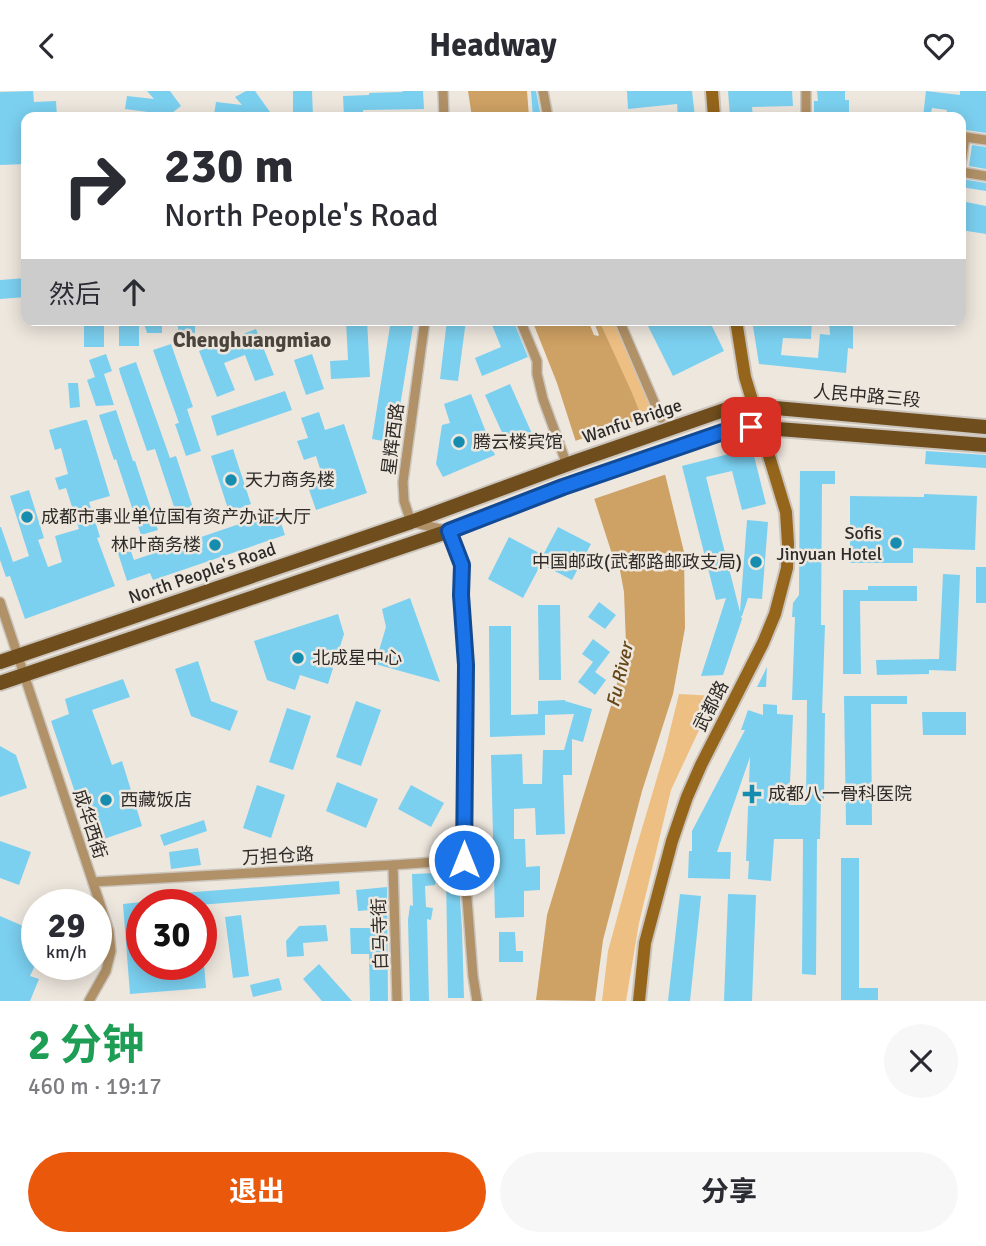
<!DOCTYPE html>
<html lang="zh">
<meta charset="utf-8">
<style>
:root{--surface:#fff;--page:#f7f7f7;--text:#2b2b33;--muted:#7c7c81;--accent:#ea580c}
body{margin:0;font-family:Signika,"Noto Sans SC",sans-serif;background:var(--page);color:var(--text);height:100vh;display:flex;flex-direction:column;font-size:26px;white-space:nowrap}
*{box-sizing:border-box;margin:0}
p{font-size:23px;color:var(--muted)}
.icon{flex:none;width:38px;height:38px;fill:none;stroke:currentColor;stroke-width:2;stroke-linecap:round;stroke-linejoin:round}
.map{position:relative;height:910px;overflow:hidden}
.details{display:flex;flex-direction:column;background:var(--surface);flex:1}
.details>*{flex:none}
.guide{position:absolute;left:21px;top:21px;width:945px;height:214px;border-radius:14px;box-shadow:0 4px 18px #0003;background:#fff;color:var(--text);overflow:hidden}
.speed{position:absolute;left:21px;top:798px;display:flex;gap:14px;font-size:35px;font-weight:700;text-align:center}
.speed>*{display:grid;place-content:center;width:91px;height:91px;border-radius:50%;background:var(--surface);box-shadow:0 4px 18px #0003;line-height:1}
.speed small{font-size:18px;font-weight:400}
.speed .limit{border:10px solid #d22;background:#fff;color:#111}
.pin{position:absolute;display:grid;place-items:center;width:60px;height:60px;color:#fff;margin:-30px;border-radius:14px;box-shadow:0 4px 10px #0006}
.me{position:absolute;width:77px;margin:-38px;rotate:0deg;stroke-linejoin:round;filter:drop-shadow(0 0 5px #0008)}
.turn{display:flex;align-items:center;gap:24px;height:147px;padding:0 28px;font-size:32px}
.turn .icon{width:91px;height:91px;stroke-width:2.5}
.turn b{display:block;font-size:49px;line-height:60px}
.then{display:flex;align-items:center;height:66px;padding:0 28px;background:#0003;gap:14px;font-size:26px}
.round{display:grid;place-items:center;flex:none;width:74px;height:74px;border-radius:37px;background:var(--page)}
.headline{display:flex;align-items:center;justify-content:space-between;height:119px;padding:0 28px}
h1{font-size:42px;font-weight:700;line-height:52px;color:#1e9e55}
.button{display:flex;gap:14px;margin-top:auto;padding:14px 28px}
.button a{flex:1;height:80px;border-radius:42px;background:var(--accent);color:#fff;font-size:28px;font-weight:700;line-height:80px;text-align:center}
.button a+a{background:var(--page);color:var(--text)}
header{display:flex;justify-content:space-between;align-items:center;height:91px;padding:0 28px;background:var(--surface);font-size:32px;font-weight:700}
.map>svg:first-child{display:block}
.green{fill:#edbf83}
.water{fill:#cea164}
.pier{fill:#eee7de}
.building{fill:#7bd0f0}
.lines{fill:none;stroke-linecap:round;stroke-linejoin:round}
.street-casing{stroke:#cbc5bd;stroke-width:12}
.secondary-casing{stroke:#cbc5bd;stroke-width:16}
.primary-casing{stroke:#cbc5bd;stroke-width:18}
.street{stroke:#b19167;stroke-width:9}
.secondary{stroke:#95651b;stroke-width:12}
.primary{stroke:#6f4d1c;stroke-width:14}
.route-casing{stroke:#114b97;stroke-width:18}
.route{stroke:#1a73e8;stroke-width:12}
.poi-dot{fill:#168caf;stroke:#eee7de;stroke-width:2.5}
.labels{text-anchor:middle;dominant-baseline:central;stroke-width:5;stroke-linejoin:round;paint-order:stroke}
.street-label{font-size:18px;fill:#2e2b28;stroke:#eee7de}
.poi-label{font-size:18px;fill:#2e2b28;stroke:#eee7de;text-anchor:start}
.water-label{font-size:19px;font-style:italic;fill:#644516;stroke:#eee7de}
.quarter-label{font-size:21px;font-weight:bold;fill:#4b453e;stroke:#eee7de}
</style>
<header><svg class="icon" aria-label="back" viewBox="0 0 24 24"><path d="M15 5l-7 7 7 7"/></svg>Headway<svg class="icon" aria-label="heart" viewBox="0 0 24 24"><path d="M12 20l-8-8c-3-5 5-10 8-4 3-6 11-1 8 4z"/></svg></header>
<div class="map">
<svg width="986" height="910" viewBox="0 0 986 910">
<rect width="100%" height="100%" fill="#eee7de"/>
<g class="green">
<path d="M599 229H616L655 321 642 326Z"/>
<path d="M679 603 715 605 671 699 639 832 626 910H602L608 860 635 761 665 660Z"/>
</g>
<g class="water">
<path d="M468 0H527L529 26H472Z"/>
<path d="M532 229H588L594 244 598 245 599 244 593 229H599L632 302 665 383 684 461 685 537 673 603 642 700 603 849 595 910 536 909 547 824 614 605 626 553 624 501 617 463H612L557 292Z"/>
</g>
<path class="pier" d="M644 327 667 383 591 409 572 351Z"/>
<g class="building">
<path d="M33 0 34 11 56 10 57 26H26V73L0 74V1Z"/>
<path d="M147 0H170L181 15 172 22 170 26H147L148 21 125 18 127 5 154 8Z"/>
<path d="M246 0H255L270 21 263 26H233L214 24 216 11 242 14 235 6Z"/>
<path d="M293 0H312L313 26H293Z"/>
<path d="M402 0H423L424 18 363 19V26H344L343 5 369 4V2L403 1Z"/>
<path d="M531 0H536L541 26H533Z"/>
<path d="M627 0H692L695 26H678L677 13 628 18Z"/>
<path d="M728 0H792L793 15 752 16 753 26H730Z"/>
<path d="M817 0H845V9H849V26H814V10H818Z"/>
<path d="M926 0 960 4V0H986V42L966 39 961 41V26H946L947 19 932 17 930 26H923Z"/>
<path d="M972 54 986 56V78L969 75Z"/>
<path d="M961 88 986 92V100L961 96Z"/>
<path d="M961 110 986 115V143L961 139Z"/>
<path d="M26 187V206L0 208V189Z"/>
<rect x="84" y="229" width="20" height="27"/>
<rect x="119" y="229" width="20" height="26"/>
<path d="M143 229H162V242H147Z"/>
<rect x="178" y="229" width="17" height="13"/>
<path d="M346 229H367L370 286 331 288 330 270 348 269Z"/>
<path d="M391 229H414L394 352 372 348Z"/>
<path d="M447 229H466L458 290 440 288Z"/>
<path d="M490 229H513L528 266 482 285 475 267 501 256Z"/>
<path d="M645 229H709L724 260 673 285Z"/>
<path d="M752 229H812L811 248 783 247 781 264 818 267 820 243 830 244 829 229H853V258L848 257 846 282 759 273Z"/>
<path d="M256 238 274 284 255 290 245 264 224 272 235 299 217 306 199 260Z"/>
<path d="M171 253 193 316 187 318 201 360 186 365 175 333 179 332 153 259Z"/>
<path d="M106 263 112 280 104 283 114 314 96 315 87 289 95 286 89 269Z"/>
<path d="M312 263 324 298 306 304 294 269Z"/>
<path d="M136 271 170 367 176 365 195 423 178 428 155 358 147 360 120 282 119 277Z"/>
<path d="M68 292H78L80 316 70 317Z"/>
<path d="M510 293 533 345 509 357 485 304Z"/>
<path d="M285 300 292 319 217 345 211 325Z"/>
<path d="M471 303 495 364 443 386 436 373 442 334 450 332 444 313Z"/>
<path d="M116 319 133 370H135L158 439 141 444 116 368 114 369 99 324Z"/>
<path d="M319 321 325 339 344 333 367 402 316 419 306 390 322 384 316 365 304 369 297 350 308 347 301 327Z"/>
<path d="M84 329H87L110 405 89 411 100 446 97 447 115 495 25 528 10 485 6 486 0 469V436H1L13 471 29 465 10 405 29 399 44 447 38 449 48 476 62 471 55 445 79 438 66 397 59 399 55 387 68 383 61 357 55 359 49 339Z"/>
<path d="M752 357 766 413 742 419 732 380 706 386 716 426H714H716L740 521 747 429 768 431 762 508 748 507 742 525H741L742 528 723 584 701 585 726 507 716 509 682 375Z"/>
<path d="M233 358 251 413 229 421 211 365Z"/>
<path d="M926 360 986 364V377L925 373Z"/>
<path d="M800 380H835V393H822L821 534H825L822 622H825L824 709H821L820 748H817L816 884 802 883 803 748H774L771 790 748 788 749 770H746L750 666 717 761H731L730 788 688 787 689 760H692V740L745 639H741L748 619 763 624V613L777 614V623L793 624 789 714H806L807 609H792L795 526H792L793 512 799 504Z"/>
<path d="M924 403 977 405 975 459 913 457V472H850V405L924 406Z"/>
<path d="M277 420 285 444 153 489 150 482 127 490 114 450 126 446 134 469Z"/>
<path d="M558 436 591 453 572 489 541 473 523 507 488 488 509 446 543 464Z"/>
<rect x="976" y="476" width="10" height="36"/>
<path d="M943 483 960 484 956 580 929 579V583L877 584 876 569 939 568Z"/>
<path d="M868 495H917V510H860L861 583H843V499H868Z"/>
<path d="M410 507 440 591 375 573 386 536 382 518Z"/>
<path d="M599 511 616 524 605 538 588 526Z"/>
<path d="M538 514H560L561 589H539Z"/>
<path d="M338 523 344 543 328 593 300 584 295 599 267 589 254 550Z"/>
<path d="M489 535H511V624L538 623V610L565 609V610L592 618 583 651 572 648V684H563L565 743 536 744 535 717 514 718V748H525L526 776 540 775V799L524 800V826L495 827 491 664 522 663 523 693H542L543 659H564L574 623 545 624V644L490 646Z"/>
<path d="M593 548 610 561 595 581 606 589 595 604 578 591 593 571 582 563Z"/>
<path d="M198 570 211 610 238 620 230 640 191 625 175 578Z"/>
<path d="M767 576 766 596H757Z"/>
<path d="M123 588 130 606 92 619 112 674 122 670 142 735 92 752 51 630 69 623 65 608Z"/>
<path d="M844 605H907V613H871L872 734H846Z"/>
<path d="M356 610 381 619 361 675 336 666Z"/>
<path d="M287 617 311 625 293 679 269 671Z"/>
<path d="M922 621H966V644H923Z"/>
<path d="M0 655 16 664 27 697 0 706Z"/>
<path d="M337 691 378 708 366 737 326 720Z"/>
<path d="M257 694 285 704 271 747 243 737Z"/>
<path d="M411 694 444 712 431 736 398 718Z"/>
<path d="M204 729 207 740 164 755 160 744Z"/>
<path d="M0 750 31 761 19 794 0 787Z"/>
<path d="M198 757 201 774 171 778 169 761Z"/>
<path d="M841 767H859V897H878V909H841Z"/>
<path d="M453 781V792H459L462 838 464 907H448L446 782Z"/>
<path d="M437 782 435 794 425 795 426 816 433 817 431 829 427 828 429 910H410L408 829 410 814 413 815 412 783Z"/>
<path d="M339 790 340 803 199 814H170L169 803Z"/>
<path d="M387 796 388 910H370L369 863H351L350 837H370V819L358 820 356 799Z"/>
<path d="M48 803 75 812V814H44Z"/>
<path d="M680 803 701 805 690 910H668Z"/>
<path d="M728 803 756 804 752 910H724Z"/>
<path d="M142 811V873H204L206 897 130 903 123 813Z"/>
<path d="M241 824 249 885 233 887 225 826Z"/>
<path d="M0 825 37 841V870L30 885 39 888 30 910H0Z"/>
<path d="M326 834 328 850 303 852 304 865 287 866 286 850 299 835Z"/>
<path d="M499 841H515L516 860H523V871H499Z"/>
<path d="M319 873 352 910H322L303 888Z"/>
<path d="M279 887 282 899 253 906 250 894Z"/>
</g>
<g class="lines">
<g class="street-casing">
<g id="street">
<path d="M443 0 444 26"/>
<path d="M543 0 548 26"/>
<path d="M806 26V0"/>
<path d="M961 73 965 46 986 49"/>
<path d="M961 81 986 85"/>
<path d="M425 229 403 391 404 410 411 431 449 440 462 474 461 504 465 574 464 769 473 885 477 910"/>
<path d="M520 229 537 270V283L543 308 567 374"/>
<path d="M619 229 661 327"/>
<path d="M0 511 109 840 111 860 106 880 89 910"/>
<path d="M393 774 397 910"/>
<path d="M93 791 393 774 464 769"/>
</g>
</g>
<g class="secondary-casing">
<g id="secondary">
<path d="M712 0 714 26"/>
<path d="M639 910 645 852 672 750 687 706 701 674 763 552 775 523 787 477 788 453 786 421 745 286 736 229"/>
</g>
</g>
<g class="primary-casing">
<g id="primary">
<path d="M0 571 411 431 574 371 727 318 753 315 986 336"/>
<path d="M0 592 449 440 563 396 723 341 751 336 986 354"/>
</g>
</g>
<use href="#street" class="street"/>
<use href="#secondary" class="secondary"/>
<use href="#primary" class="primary"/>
</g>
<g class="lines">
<g class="route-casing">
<path id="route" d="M464 769 466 574 461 504 462 474 449 440 563 396 723 341 751 336"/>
</g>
<use href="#route" class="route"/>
</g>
<g class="poi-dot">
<circle cx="459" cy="351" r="7"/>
<circle cx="231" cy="389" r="7"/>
<circle cx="27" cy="426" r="7"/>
<circle cx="896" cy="452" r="7"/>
<circle cx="215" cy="454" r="7"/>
<circle cx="756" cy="471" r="7"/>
<circle cx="298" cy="567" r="7"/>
<path d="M748.5 692.5h7v7h7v7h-7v7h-7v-7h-7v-7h7z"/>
<circle cx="106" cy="709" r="7"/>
</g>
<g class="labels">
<g class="street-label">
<text transform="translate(867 305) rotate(5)">人民中路三段</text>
<text transform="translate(632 330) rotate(-19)">Wanfu Bridge</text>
<text transform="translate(393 348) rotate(-83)">星辉西路</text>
<text transform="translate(202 482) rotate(-19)">North People's Road</text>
<text transform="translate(711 615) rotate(-63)">武都路</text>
<text transform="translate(90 733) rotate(72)">成华西街</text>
<text transform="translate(278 765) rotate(-3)">万担仓路</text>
<text transform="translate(380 843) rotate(-92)">白马寺街</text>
</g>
<g class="poi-label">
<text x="473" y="351">腾云楼宾馆</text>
<text x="245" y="389">天力商务楼</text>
<text x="41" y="426">成都市事业单位国有资产办证大厅</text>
<text x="882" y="442" text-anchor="end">Sofis<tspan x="882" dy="21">Jinyuan Hotel</tspan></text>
<text x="201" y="454" text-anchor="end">林叶商务楼</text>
<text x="742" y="471" text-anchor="end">中国邮政(武都路邮政支局)</text>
<text x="312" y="567">北成星中心</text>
<text x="768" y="703">成都八一骨科医院</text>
<text x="120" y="709">西藏饭店</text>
</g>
<g class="water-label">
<text transform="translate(620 584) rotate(-77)">Fu River</text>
</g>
<g class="quarter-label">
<text x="252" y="249">Chenghuangmiao</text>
</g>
</g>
</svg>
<div class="speed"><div>29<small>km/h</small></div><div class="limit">30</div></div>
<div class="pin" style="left:751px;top:336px;background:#d93025"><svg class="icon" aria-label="arrive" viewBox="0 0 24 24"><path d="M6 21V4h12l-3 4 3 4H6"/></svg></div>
<svg class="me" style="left:464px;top:769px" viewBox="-20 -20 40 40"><circle r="17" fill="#1a73e8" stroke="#fff" stroke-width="3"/><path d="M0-11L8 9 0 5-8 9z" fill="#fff"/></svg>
<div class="guide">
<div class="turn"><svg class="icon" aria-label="right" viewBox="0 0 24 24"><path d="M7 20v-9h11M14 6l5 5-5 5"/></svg><div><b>230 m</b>North People's Road</div></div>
<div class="then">然后<svg class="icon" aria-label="ahead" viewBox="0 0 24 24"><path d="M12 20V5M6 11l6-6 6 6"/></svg></div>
</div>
</div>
<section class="details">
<div class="headline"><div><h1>2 分钟</h1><p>460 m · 19:17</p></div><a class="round"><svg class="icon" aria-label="close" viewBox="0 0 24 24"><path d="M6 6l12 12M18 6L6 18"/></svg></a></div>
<div class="button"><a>退出</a><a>分享</a></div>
</section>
